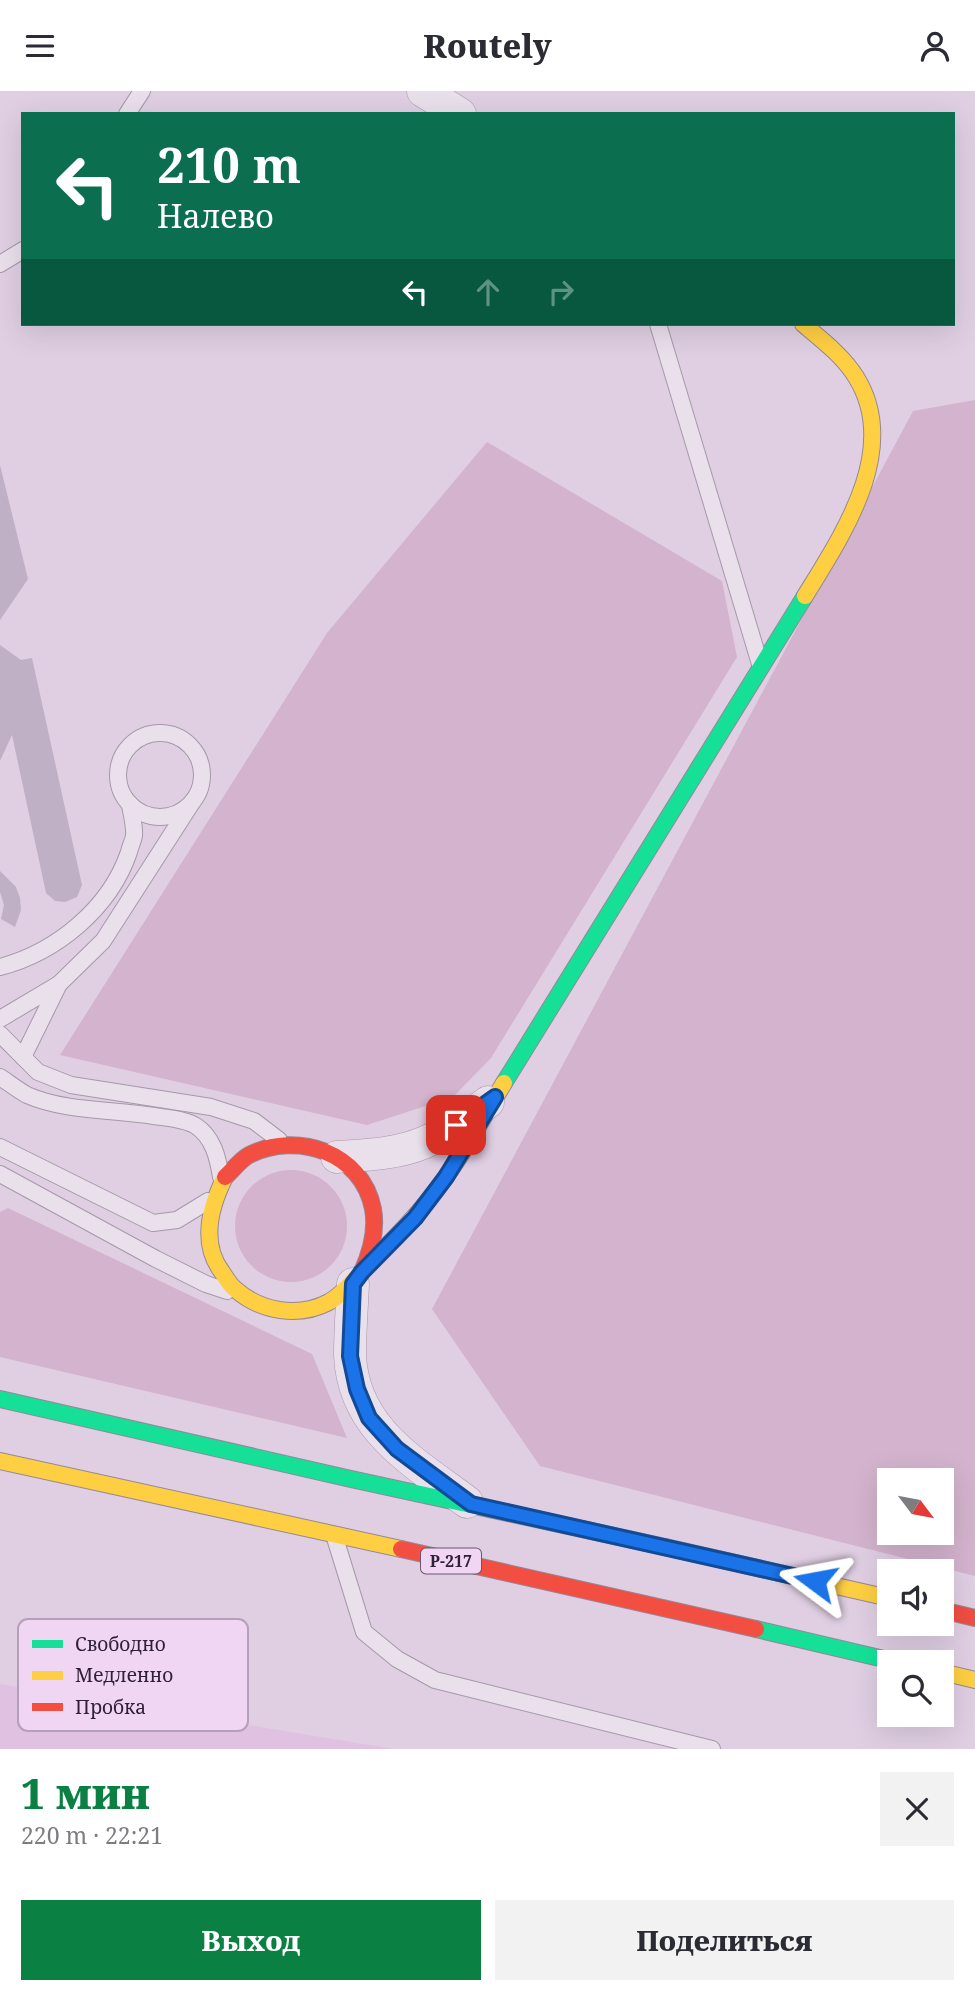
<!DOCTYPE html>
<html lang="ru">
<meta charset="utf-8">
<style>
:root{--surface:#fff;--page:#f2f2f3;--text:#2b2b33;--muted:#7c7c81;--accent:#0b8043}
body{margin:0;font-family:"Noto Serif",serif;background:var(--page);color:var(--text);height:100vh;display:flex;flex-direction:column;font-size:26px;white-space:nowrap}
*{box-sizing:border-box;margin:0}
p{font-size:23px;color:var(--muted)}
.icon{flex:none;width:38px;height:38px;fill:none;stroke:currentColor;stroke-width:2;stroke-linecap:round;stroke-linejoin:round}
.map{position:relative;height:1658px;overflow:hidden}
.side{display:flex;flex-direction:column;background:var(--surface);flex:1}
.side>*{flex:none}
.hud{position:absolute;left:21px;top:21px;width:934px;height:214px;border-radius:0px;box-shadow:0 7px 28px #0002;background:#0b6e4f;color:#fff;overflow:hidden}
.needle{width:46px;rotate:122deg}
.fabs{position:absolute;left:877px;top:1377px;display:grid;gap:14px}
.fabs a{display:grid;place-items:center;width:77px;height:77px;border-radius:0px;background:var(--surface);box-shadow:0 7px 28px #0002;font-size:35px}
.pin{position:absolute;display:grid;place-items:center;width:60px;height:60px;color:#fff;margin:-30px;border-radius:14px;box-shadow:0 4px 10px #0006}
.me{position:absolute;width:77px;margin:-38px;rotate:283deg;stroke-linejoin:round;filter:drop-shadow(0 0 5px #0008)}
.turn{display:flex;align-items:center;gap:24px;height:147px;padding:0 21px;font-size:32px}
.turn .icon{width:91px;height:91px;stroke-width:2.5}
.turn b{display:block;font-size:49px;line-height:60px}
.lanes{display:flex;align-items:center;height:66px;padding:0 21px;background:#0003;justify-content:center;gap:35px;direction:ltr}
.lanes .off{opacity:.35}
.round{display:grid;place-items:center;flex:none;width:74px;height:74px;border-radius:0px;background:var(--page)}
.overview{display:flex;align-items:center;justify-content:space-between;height:119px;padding:0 21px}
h1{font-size:42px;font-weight:800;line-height:52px;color:var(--accent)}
.primary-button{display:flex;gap:14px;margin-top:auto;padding:14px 21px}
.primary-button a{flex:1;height:80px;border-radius:0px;background:var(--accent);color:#fff;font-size:28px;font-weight:800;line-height:80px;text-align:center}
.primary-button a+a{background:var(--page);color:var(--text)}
header{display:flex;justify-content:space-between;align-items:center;height:91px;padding:0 21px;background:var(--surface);font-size:32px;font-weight:800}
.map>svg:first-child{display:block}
.farmland{fill:#e0c1e1}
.green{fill:#d3b3cd;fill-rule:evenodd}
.building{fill:#c0b0c6}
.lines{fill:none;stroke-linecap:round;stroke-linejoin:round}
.lane-casing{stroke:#a598a8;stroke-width:18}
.street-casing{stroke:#a598a8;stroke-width:33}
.fast-casing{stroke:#948898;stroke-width:18}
.slow-casing{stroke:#948898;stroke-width:18}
.jam-casing{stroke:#948898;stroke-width:18}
.lane{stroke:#eae0ec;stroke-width:16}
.street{stroke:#eae0ec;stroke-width:32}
.fast{stroke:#16e098;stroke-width:16}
.slow{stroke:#ffcf43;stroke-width:16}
.jam{stroke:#f24e42;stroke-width:16}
.route-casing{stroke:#114b97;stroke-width:18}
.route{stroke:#1a73e8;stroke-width:12}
.labels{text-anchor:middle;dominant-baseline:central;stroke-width:5;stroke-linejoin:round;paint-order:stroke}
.shield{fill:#f0d6f3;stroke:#69576f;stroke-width:2}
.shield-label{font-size:16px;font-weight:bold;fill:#2f2037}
.key{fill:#f0d6f3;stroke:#b69fbb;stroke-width:2}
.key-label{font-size:19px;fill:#2f2037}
</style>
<header><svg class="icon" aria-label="menu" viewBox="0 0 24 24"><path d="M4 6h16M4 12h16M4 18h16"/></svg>Routely<svg class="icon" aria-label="person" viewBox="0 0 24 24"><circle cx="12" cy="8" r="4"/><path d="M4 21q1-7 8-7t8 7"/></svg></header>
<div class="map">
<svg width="975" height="1658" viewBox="0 0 975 1658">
<rect width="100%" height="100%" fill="#e0cfe3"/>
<path class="farmland" d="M0 1593 394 1658H0Z"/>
<g class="green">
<path d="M975 309V1485L540 1375 432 1218 913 320ZM889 1390H942V1442H889Z"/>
<path d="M487 351 722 490 737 566 491 967 453 1006 367 1034 60 964 327 542Z"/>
<circle cx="291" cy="1135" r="56"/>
<path d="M8 1117 312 1263 347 1347 0 1266V1121Z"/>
</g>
<g class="building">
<path d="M0 374 28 488 0 529Z"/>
<path d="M0 554 21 569 32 567 82 794 77 806 65 811 55 810 46 802 12 644 0 670Z"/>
<path d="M0 780 16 796 20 807 21 819 15 836 1 828 4 814 0 801Z"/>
</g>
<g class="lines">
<g class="lane-casing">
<g id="lane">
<path d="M127 23 142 0"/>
<path d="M0 173 23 159"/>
<path d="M658 233 760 573"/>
<circle cx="160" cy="684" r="42"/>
<path d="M0 876C57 861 110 817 129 761 130 756 133 750 134 745 135 735 131 722 130 713"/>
<path d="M0 928 59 893 103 850 193 710"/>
<path d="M0 943 38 981 71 994 211 1016 254 1030 279 1049"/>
<path d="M23 966 59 893"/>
<path d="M0 986C9 992 18 999 27 1004 66 1021 112 1018 154 1025 167 1027 185 1028 196 1035 213 1046 218 1067 221 1086"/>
<path d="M0 1056 153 1132 177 1129 208 1110"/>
<path d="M0 1083 156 1168 206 1193 227 1200"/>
<path d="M335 1447 364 1541 397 1568 435 1589 712 1658"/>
</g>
</g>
<g class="street-casing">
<g id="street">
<path d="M423 0 460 23"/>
<path d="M337 1066C365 1064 397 1063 423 1052 447 1042 468 1026 488 1011"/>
<path d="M353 1193C352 1216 350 1240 350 1264 353 1338 414 1371 467 1411"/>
</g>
</g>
<g class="fast-casing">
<g id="fast">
<path d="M504 992 805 505"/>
<path d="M0 1308 351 1388 665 1456"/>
<path d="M756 1538 901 1572"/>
</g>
</g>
<g class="slow-casing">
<g id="slow">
<path d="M803 233C822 249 843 265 856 286 901 358 843 443 805 505"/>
<path d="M225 1086C210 1116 200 1152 222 1181 226 1187 230 1194 235 1198 261 1221 299 1227 329 1211 345 1202 355 1187 368 1174 395 1147 423 1119 445 1087 467 1057 485 1023 504 992"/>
<path d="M0 1370 401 1458"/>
<path d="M665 1456 889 1507"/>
<path d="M942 1581 975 1589"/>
</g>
</g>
<g class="jam-casing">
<g id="jam">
<path d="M225 1086C233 1079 240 1069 249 1064 297 1040 362 1061 373 1118 377 1140 371 1161 362 1181"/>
<path d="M401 1458 756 1538"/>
<path d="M942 1519 975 1527"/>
</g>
</g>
<use href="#lane" class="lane"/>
<use href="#street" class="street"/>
<use href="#fast" class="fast"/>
<use href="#slow" class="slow"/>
<use href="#jam" class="jam"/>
</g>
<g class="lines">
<g class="route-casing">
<path id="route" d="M456 1034 495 1006 446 1086 415 1127 362 1181 353 1193 350 1265 357 1298 369 1327 397 1358 471 1413 815 1490"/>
</g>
<use href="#route" class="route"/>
</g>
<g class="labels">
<rect class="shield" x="421" y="1457.5" width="60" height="25" rx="5"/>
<g class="shield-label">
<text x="451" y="1470">Р-217</text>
</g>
</g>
<rect x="18" y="1528" width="230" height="112" rx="10" class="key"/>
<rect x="32" y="1549" width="31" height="8" fill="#16e098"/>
<rect x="32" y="1580" width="31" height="9" fill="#ffcf43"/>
<rect x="32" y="1612" width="31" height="8" fill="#f24e42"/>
<g class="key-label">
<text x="75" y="1560">Свободно</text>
<text x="75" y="1591">Медленно</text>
<text x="75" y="1623">Пробка</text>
</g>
</svg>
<div class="fabs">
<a><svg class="needle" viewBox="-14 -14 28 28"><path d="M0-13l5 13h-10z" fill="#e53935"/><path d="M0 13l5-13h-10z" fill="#7c7c81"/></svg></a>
<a><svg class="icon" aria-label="sound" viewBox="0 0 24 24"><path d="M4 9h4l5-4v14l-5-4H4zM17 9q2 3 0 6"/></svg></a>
<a><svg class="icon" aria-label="search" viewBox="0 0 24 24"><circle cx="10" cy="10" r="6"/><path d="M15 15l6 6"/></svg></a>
</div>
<div class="pin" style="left:456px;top:1034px;background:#d93025"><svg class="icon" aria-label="arrive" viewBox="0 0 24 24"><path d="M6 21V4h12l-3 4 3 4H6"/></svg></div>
<svg class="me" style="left:815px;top:1490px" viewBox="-20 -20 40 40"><path d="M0-17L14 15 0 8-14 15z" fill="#1a73e8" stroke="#fff" stroke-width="4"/></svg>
<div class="hud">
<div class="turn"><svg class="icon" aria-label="left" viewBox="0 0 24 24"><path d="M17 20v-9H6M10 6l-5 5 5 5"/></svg><div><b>210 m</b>Налево</div></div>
<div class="lanes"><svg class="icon" aria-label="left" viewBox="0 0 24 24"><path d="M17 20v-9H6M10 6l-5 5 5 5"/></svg><svg class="icon off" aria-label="ahead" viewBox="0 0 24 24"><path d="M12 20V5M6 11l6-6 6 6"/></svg><svg class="icon off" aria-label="right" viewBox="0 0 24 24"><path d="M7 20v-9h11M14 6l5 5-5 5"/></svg></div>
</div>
</div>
<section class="side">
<div class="overview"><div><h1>1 мин</h1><p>220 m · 22:21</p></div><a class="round"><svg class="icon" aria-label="close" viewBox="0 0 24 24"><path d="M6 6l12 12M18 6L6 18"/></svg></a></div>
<div class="primary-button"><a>Выход</a><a>Поделиться</a></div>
</section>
